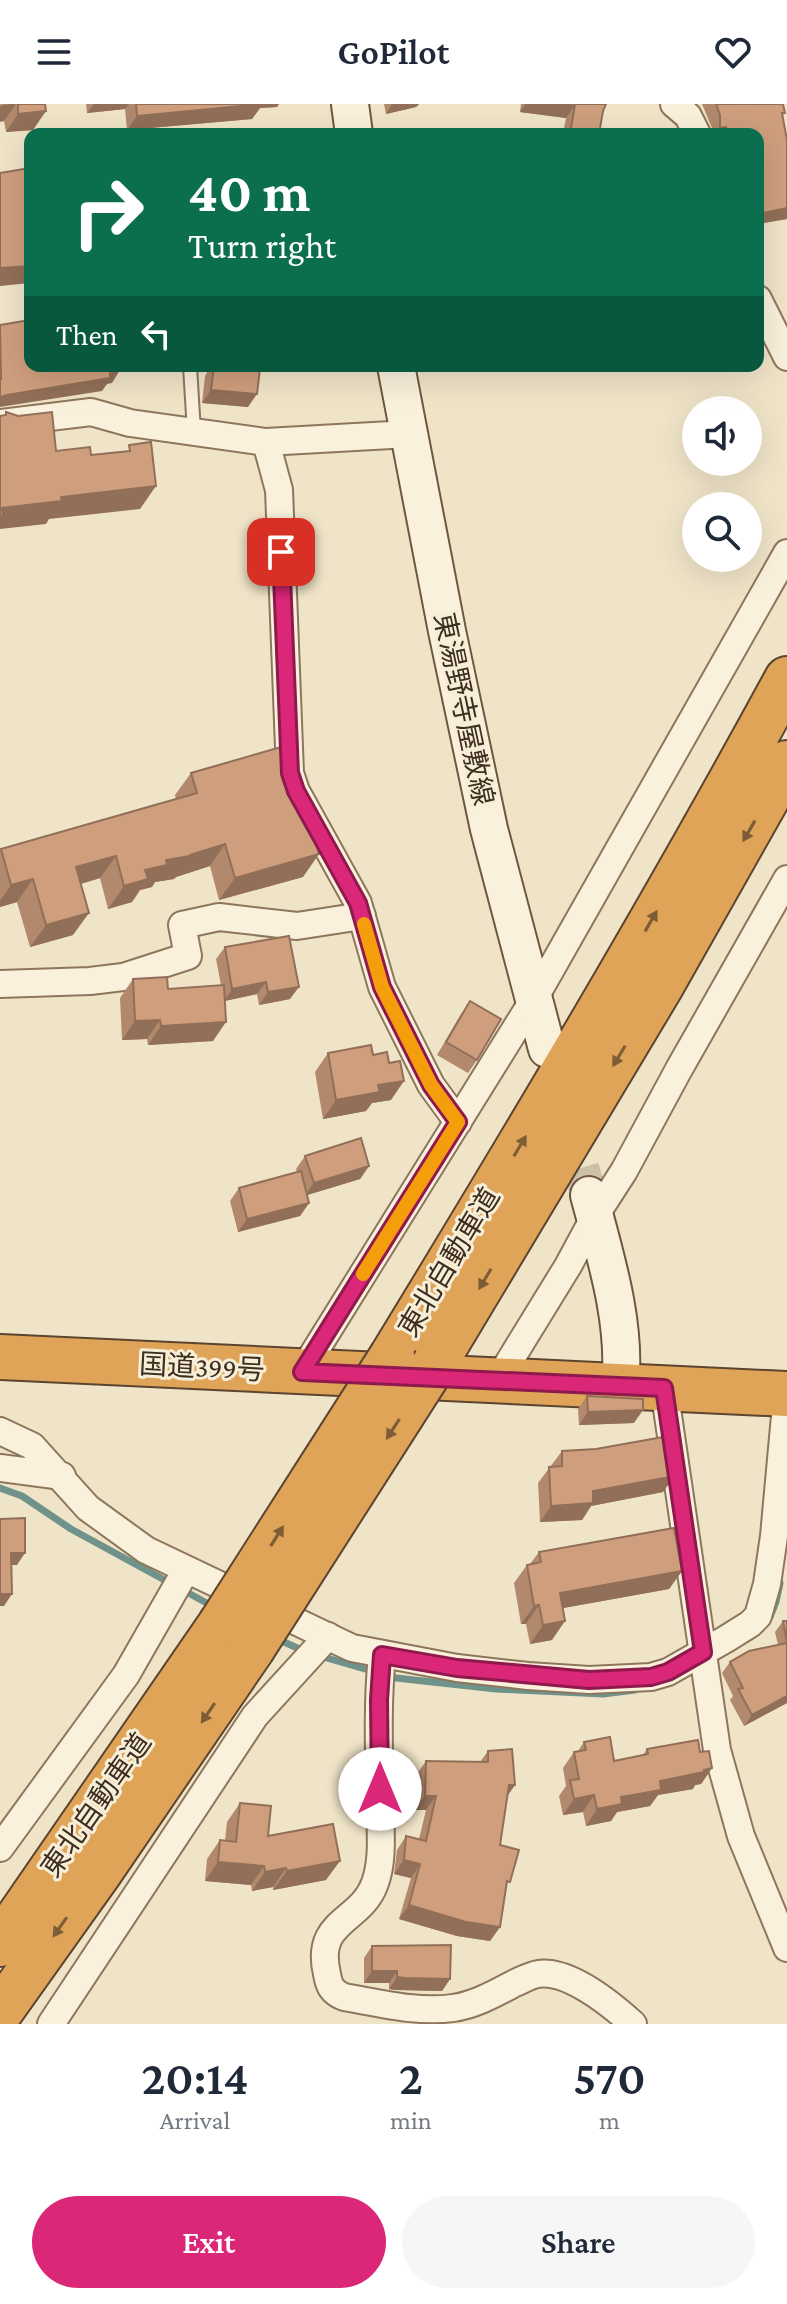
<!DOCTYPE html>
<meta charset="utf-8">
<style>
:root{--surface:#fff;--page:#f6f6f7;--text:#1f2937;--muted:#747a83;--accent:#db2777}
body{margin:0;font-family:"Crimson Pro","Noto Sans JP",serif;background:var(--page);color:var(--text);height:100vh;display:flex;flex-direction:column;font-size:30px;white-space:nowrap}
*{box-sizing:border-box;margin:0}
p{font-size:26px;color:var(--muted)}
.icon{flex:none;width:44px;height:44px;fill:none;stroke:currentColor;stroke-width:2;stroke-linecap:round;stroke-linejoin:round}
.map{position:relative;height:1920px;overflow:hidden}
.drawer{display:flex;flex-direction:column;background:var(--surface);flex:1}
.drawer>*{flex:none}
.hud{position:absolute;left:24px;top:24px;width:740px;height:244px;border-radius:16px;box-shadow:0 8px 32px #0002;background:#0b6e4f;color:#fff;overflow:hidden}
.buttons{position:absolute;left:682px;top:292px;display:grid;gap:16px}
.buttons a{display:grid;place-items:center;width:80px;height:80px;border-radius:50%;background:var(--surface);box-shadow:0 8px 32px #0002;font-size:40px}
.pin{position:absolute;display:grid;place-items:center;width:68px;height:68px;color:#fff;margin:-34px;border-radius:16px;box-shadow:0 4px 12px #0006}
.me{position:absolute;width:88px;margin:-44px;rotate:0deg;stroke-linejoin:round;filter:drop-shadow(0 0 6px #0008)}
.turn{display:flex;align-items:center;gap:28px;height:168px;padding:0 32px;font-size:36px}
.turn .icon{width:104px;height:104px;stroke-width:2.5}
.turn b{display:block;font-size:56px;line-height:68px}
.then{display:flex;align-items:center;height:76px;padding:0 32px;background:#0003;gap:16px;font-size:30px}
.eta{display:flex;justify-content:space-evenly;align-items:center;height:136px;text-align:center}
.eta b{font-size:48px;font-weight:600;line-height:56px}
.primary-button{display:flex;gap:16px;margin-top:auto;padding:16px 32px}
.primary-button a{flex:1;height:92px;border-radius:48px;background:var(--accent);color:#fff;font-size:32px;font-weight:600;line-height:92px;text-align:center}
.primary-button a+a{background:var(--page);color:var(--text)}
header{display:flex;justify-content:space-between;align-items:center;height:104px;padding:0 32px;background:var(--surface);font-size:36px;font-weight:600}
.map>svg:first-child{display:block}
.lines{fill:none;stroke-linecap:round;stroke-linejoin:round}
.stream{stroke:#6f938a;stroke-width:7}
.secondary-tunnel{stroke:#ccc0a6;stroke-width:36;stroke-dasharray:36 18;stroke-linecap:butt}
.lane-casing{stroke:#8d765c;stroke-width:16}
.street-casing{stroke:#8d765c;stroke-width:30}
.secondary-casing{stroke:#6f573f;stroke-width:40}
.highway-casing{stroke:#5b4430;stroke-width:48}
.lane{stroke:#faf1dc;stroke-width:12}
.street{stroke:#faf1dc;stroke-width:26}
.secondary{stroke:#faf1dc;stroke-width:36}
.highway{stroke:#e0a458;stroke-width:44}
.highway-bridge-casing{stroke:#5b4430;stroke-width:48;stroke-linecap:butt}
.highway-bridge{stroke:#e0a458;stroke-width:44}
.wall{fill:#b2896c}
.shaded-wall{fill:#916f58}
.building{fill:#cf9f7d;stroke:#916f58;stroke-width:2}
.oneway{fill:#7e5d36}
.route-casing{stroke:#8e194d;stroke-width:20}
.route{stroke:#db2777;stroke-width:14}
.slow{stroke:#f59e0b;stroke-width:14}
.labels{text-anchor:middle;dominant-baseline:central;stroke-width:6;stroke-linejoin:round;paint-order:stroke}
.street-label{font-size:28px;fill:#3d2e20;stroke:#f7eed8}
</style>
<header><svg class="icon" aria-label="menu" viewBox="0 0 24 24"><path d="M4 6h16M4 12h16M4 18h16"/></svg>GoPilot<svg class="icon" aria-label="heart" viewBox="0 0 24 24"><path d="M12 20l-8-8c-3-5 5-10 8-4 3-6 11-1 8 4z"/></svg></header>
<div class="map">
<svg width="787" height="1920" viewBox="0 0 787 1920">
<rect width="100%" height="100%" fill="#f0e4c8"/>
<g class="lines">
<g class="stream">
<path d="M0 1384 22 1392 71 1425 214 1503"/>
<path d="M770 1513 776 1498 780 1479"/>
<path d="M275 1534 304 1547"/>
<path d="M320 1552 396 1574 496 1585 603 1590 635 1586"/>
</g>
<path class="secondary-tunnel" d="M566 1012 589 1091"/>
<g class="lane-casing">
<path id="lane" d="M190 262 194 328"/>
</g>
<g class="street-casing">
<g id="street">
<path d="M674 0 688 12 697 30"/>
<path d="M758 195 787 253"/>
<path d="M0 319 91 308 130 319 266 338 409 330"/>
<path d="M266 338 279 386 290 669 296 687 358 799 382 883 431 981 458 1018"/>
<path d="M0 880 90 877 123 873 188 852 182 821 219 813 297 822 362 812"/>
<path d="M302 1268 534 895 787 449"/>
<path d="M498 1276 568 1162 595 1112 624 1067 679 965 787 775"/>
<path d="M664 1284 717 1646 741 1732 787 1844"/>
<path d="M0 1327 32 1342 88 1404 146 1446 352 1544 457 1564 528 1572 589 1576 651 1573 668 1568 726 1535 750 1520 758 1512 767 1480 774 1432 787 1290"/>
<path d="M0 1364 62 1372"/>
<path d="M382 1551C377 1600 379 1650 380 1699 380 1724 384 1754 375 1779 361 1819 314 1815 327 1870 329 1882 332 1888 344 1893 379 1899 417 1909 453 1904 475 1901 496 1889 515 1879 522 1876 531 1871 538 1870 568 1865 612 1901 633 1920"/>
<path d="M0 1744 126 1571 186 1466"/>
<path d="M51 1920 255 1612 328 1532"/>
</g>
</g>
<g class="secondary-casing">
<g id="secondary">
<path d="M350 0 354 30"/>
<path d="M396 262 447 527 489 725 547 945"/>
<path d="M589 1091C605 1151 627 1220 620 1282"/>
</g>
</g>
<g class="highway-casing">
<g id="highway">
<path d="M392 1252C528 1029 662 805 787 575"/>
<path d="M0 1253 787 1290"/>
<path d="M435 1259 661 882 787 659"/>
<path d="M0 1840 220 1521"/>
<path d="M0 1908 99 1769 252 1545"/>
</g>
</g>
<use href="#lane" class="lane"/>
<use href="#street" class="street"/>
<use href="#secondary" class="secondary"/>
<use href="#highway" class="highway"/>
<g class="highway-bridge-casing">
<g id="highway-bridge">
<path d="M220 1521 392 1252"/>
<path d="M252 1545 435 1259"/>
</g>
</g>
<use href="#highway-bridge" class="highway-bridge"/>
</g>
<g class="wall">
<path d="M0 0H45L33 26 6 28 4 17Z"/>
<path d="M86 0H279L277 3 260 4 252 15 127 26 125 5 87 9Z"/>
<path d="M384 0H419L416 3 386 10Z"/>
<path d="M521 0H606L603 7 599 30H563L566 14 520 8Z"/>
<path d="M702 0H783L785 9 782 12 787 115 758 120V30H711L712 24Z"/>
<path d="M211 262H243L248 303 202 299 205 272Z"/>
<path d="M191 669 303 773 219 796 210 762 176 773 174 775 155 778 152 783 140 786 132 798 108 805 100 774 81 780 73 831 30 843 17 798 0 803V746L1 745 176 695 175 691Z"/>
<path d="M225 843 290 895 259 901 257 890 225 897 213 937 148 941 147 935 122 936 120 894 133 875 168 885 221 881 216 855Z"/>
<path d="M470 897 477 956 468 969 437 951 461 910Z"/>
<path d="M328 949 373 951 391 996 372 999 366 1007 323 1015 315 968Z"/>
<path d="M305 1052 369 1062 360 1075 307 1091 309 1099 300 1112 238 1128 230 1097 239 1084 297 1068 296 1065Z"/>
<path d="M587 1292 634 1319 579 1321 578 1305Z"/>
<path d="M562 1347 663 1388 591 1402 582 1416 540 1418 538 1379Z"/>
<path d="M539 1448 682 1467 669 1485 563 1504 552 1536 530 1540 526 1520H521L514 1479 527 1461 530 1460Z"/>
<path d="M783 1517H787V1599L744 1622 730 1596 733 1592 722 1569 730 1558 778 1541 775 1528Z"/>
<path d="M584 1638 614 1657 643 1651 647 1645 700 1648 712 1664 701 1680 695 1681 693 1685 658 1691 650 1702 617 1708 611 1717 586 1722 583 1708 563 1711 559 1692 566 1682 563 1664 574 1648 578 1647Z"/>
<path d="M488 1647 515 1681 507 1692 500 1741 506 1783 500 1823 490 1837 457 1832 399 1815 411 1774 394 1770 397 1746 406 1732 419 1735 426 1706H415L416 1671 426 1657 480 1658Z"/>
<path d="M240 1699 268 1732 326 1776 273 1786V1783L252 1787 251 1781 205 1777 207 1755 220 1736 225 1737 227 1718Z"/>
<path d="M372 1842 450 1875 442 1887 397 1886 389 1885V1879H364V1854Z"/>
</g>
<g class="shaded-wall">
<path d="M11 0H16L4 17 0 18V2Z"/>
<path d="M94 0H129L125 5 87 9Z"/>
<path d="M260 0H279L277 3 260 4 252 15 127 26 137 12Z"/>
<path d="M392 0H419L416 3 386 10Z"/>
<path d="M525 0H565L575 1 566 14 520 8Z"/>
<path d="M46 7 33 26 6 28 18 10Z"/>
<path d="M726 23 722 30H716L720 24Z"/>
<path d="M787 104V115L758 120V110Z"/>
<path d="M30 162V179L0 182V164Z"/>
<path d="M120 266 112 279 107 280 102 287 0 303V293L7 291Z"/>
<path d="M211 286 257 290 248 303 202 299Z"/>
<path d="M156 382 140 405 49 415 46 420 0 425V407L2 404 61 393Z"/>
<path d="M225 740 210 762 176 773 174 775 155 778 152 783 140 786 132 798 108 805 124 782 145 766 166 756Z"/>
<path d="M319 750 303 773 219 796 235 774Z"/>
<path d="M116 752 100 774 60 786 76 763Z"/>
<path d="M33 775 17 798 0 803V797L11 781Z"/>
<path d="M89 809 73 831 30 843 46 821Z"/>
<path d="M266 878 257 890 224 897 232 885Z"/>
<path d="M299 883 290 895 259 901 268 888Z"/>
<path d="M160 916 147 935 122 936 135 917Z"/>
<path d="M226 918 213 937 148 941 161 922Z"/>
<path d="M404 977 391 996 372 999 366 1007 323 1015 336 996 378 981Z"/>
<path d="M369 1062 360 1075 304 1092 314 1079Z"/>
<path d="M309 1099 300 1112 238 1128 247 1115Z"/>
<path d="M643 1306 634 1319 579 1321 588 1308Z"/>
<path d="M675 1372 663 1388 591 1402 582 1416 540 1418 551 1402 593 1387Z"/>
<path d="M11 1449H25L17 1461H3Z"/>
<path d="M682 1467 669 1485 547 1507 560 1489Z"/>
<path d="M0 1490H12L4 1502H0Z"/>
<path d="M539 1501 526 1520H521L534 1502Z"/>
<path d="M565 1517 552 1536 530 1540 543 1521Z"/>
<path d="M787 1592V1599L744 1622 752 1611Z"/>
<path d="M712 1664 701 1680 695 1681 693 1685 658 1691 650 1702 617 1708 611 1717 586 1722 597 1705 621 1693 660 1677Z"/>
<path d="M509 1681H515L505 1695Z"/>
<path d="M594 1691 583 1708 563 1711 574 1695Z"/>
<path d="M425 1692H436L426 1706H415Z"/>
<path d="M404 1756 420 1760 411 1774 394 1770Z"/>
<path d="M340 1757 326 1776 273 1786 287 1767Z"/>
<path d="M218 1758 264 1762 251 1781 205 1777Z"/>
<path d="M286 1764 273 1783 252 1787 265 1768Z"/>
<path d="M409 1801 500 1823 490 1837 457 1832 399 1815Z"/>
<path d="M372 1867H397L389 1879H364Z"/>
<path d="M397 1873 450 1875 442 1887 397 1886 389 1885Z"/>
</g>
<g class="building">
<path d="M18 0H45L46 7 18 10Z"/>
<path d="M136 0H262L137 12Z"/>
<path d="M565 0H606L603 7 599 30H570L575 1Z"/>
<path d="M716 0H783L785 9H782L787 36V104L758 110V30H728L726 23 720 24V11Z"/>
<path d="M72 27 73 30H51Z"/>
<path d="M30 64V162L0 164V69Z"/>
<path d="M30 216V262H120V266L110 268V274L7 291 0 293V275H1L0 221Z"/>
<path d="M214 262H243L260 264 257 290 211 286Z"/>
<path d="M6 308 18 312 52 308 56 347 90 343 91 351 130 347 129 341 151 338 156 382 61 393 62 397 2 404 3 412H0V312L6 311Z"/>
<path d="M288 641 319 750 235 774 225 740 190 751V752L166 756 167 761 145 766 148 775 124 782 116 752 76 763 89 809 46 821 33 775 11 781 1 745 197 689 191 669Z"/>
<path d="M289 832 299 883 268 888 266 878 232 885 225 843Z"/>
<path d="M167 873 168 885 224 881 226 918 161 922 160 916 135 917 133 875Z"/>
<path d="M470 897 501 915 477 956 446 938Z"/>
<path d="M371 941 373 951 387 948 389 959 400 957 404 977 378 981 380 988 336 996 328 949Z"/>
<path d="M361 1034 369 1062 314 1079 305 1052Z"/>
<path d="M301 1067 309 1099 247 1115 239 1084Z"/>
<path d="M587 1292 643 1295V1306L588 1308Z"/>
<path d="M669 1332 675 1372 593 1387V1399L551 1402 549 1363 562 1362V1347L596 1345Z"/>
<path d="M25 1414V1449H11L12 1490H0V1415Z"/>
<path d="M674 1424 682 1467 560 1489 565 1517 543 1521 539 1501 534 1502 527 1461 541 1458 539 1448Z"/>
<path d="M783 1517H787V1538Z"/>
<path d="M787 1539V1592L752 1611 738 1585 743 1584 730 1558 749 1547Z"/>
<path d="M610 1633 614 1657 648 1650 647 1645 698 1636 700 1648 709 1647 712 1664 704 1666V1668L660 1677 661 1686 621 1693 622 1700 597 1705 594 1691 574 1695 570 1676 579 1675 574 1648 586 1646 584 1638Z"/>
<path d="M512 1645 515 1681H509L500 1741 519 1746 510 1778 507 1777 500 1823 466 1818 409 1801 420 1760 404 1756 406 1732 426 1737 436 1692H425L426 1657 488 1658V1647Z"/>
<path d="M240 1699 271 1702 268 1732 333 1720 340 1757 287 1767 286 1764 265 1768 264 1762 218 1758 220 1736 236 1738Z"/>
<path d="M451 1841 450 1875 405 1874 397 1873V1867H372V1842Z"/>
</g>
<defs><path id="oneway-solid" d="M-6-.8H1V-3.2L6.5 0L1 3.2V.8H-6Z" transform="scale(2)"/></defs>
<g class="oneway">
<use href="#oneway-solid" transform="translate(749 727) rotate(120)"/>
<use href="#oneway-solid" transform="translate(651 817) rotate(-60)"/>
<use href="#oneway-solid" transform="translate(619 952) rotate(121)"/>
<use href="#oneway-solid" transform="translate(520 1042) rotate(-59)"/>
<use href="#oneway-solid" transform="translate(485 1175) rotate(121)"/>
<use href="#oneway-solid" transform="translate(393 1325) rotate(123)"/>
<use href="#oneway-solid" transform="translate(277 1432) rotate(-58)"/>
<use href="#oneway-solid" transform="translate(208 1609) rotate(124)"/>
<use href="#oneway-solid" transform="translate(60 1823) rotate(125)"/>
</g>
<g class="lines">
<g class="route-casing">
<path id="route" d="M281 448 290 669 296 687 358 799 382 883 431 981 458 1018 302 1268 664 1284 703 1548 668 1568 651 1573 589 1576 457 1564 382 1551 379 1596 380 1685"/>
</g>
<use href="#route" class="route"/>
<path class="slow" d="M363 1170 458 1018 431 981 382 883 364 820"/>
</g>
<g class="labels">
<g class="street-label">
<text transform="translate(464 605) rotate(78)">東湯野寺屋敷線</text>
<text transform="translate(449 1158) rotate(-59)">東北自動車道</text>
<text transform="translate(202 1263) rotate(3)">国道399号</text>
<text transform="translate(96 1701) rotate(-55)">東北自動車道</text>
</g>
</g>
</svg>
<div class="buttons">
<a><svg class="icon" aria-label="sound" viewBox="0 0 24 24"><path d="M4 9h4l5-4v14l-5-4H4zM17 9q2 3 0 6"/></svg></a>
<a><svg class="icon" aria-label="search" viewBox="0 0 24 24"><circle cx="10" cy="10" r="6"/><path d="M15 15l6 6"/></svg></a>
</div>
<div class="pin" style="left:281px;top:448px;background:#d93025"><svg class="icon" aria-label="arrive" viewBox="0 0 24 24"><path d="M6 21V4h12l-3 4 3 4H6"/></svg></div>
<svg class="me" style="left:380px;top:1685px" viewBox="-20 -20 40 40"><circle r="19" fill="#fff"/><path d="M0-13L10 11 0 6-10 11z" fill="#db2777"/></svg>
<div class="hud">
<div class="turn"><svg class="icon" aria-label="right" viewBox="0 0 24 24"><path d="M7 20v-9h11M14 6l5 5-5 5"/></svg><div><b>40 m</b>Turn right</div></div>
<div class="then">Then<svg class="icon" aria-label="left" viewBox="0 0 24 24"><path d="M17 20v-9H6M10 6l-5 5 5 5"/></svg></div>
</div>
</div>
<section class="drawer">
<div class="eta">
<div><b>20:14</b><p>Arrival</p></div>
<div><b>2</b><p>min</p></div>
<div><b>570</b><p>m</p></div>
</div>
<div class="primary-button"><a>Exit</a><a>Share</a></div>
</section>
